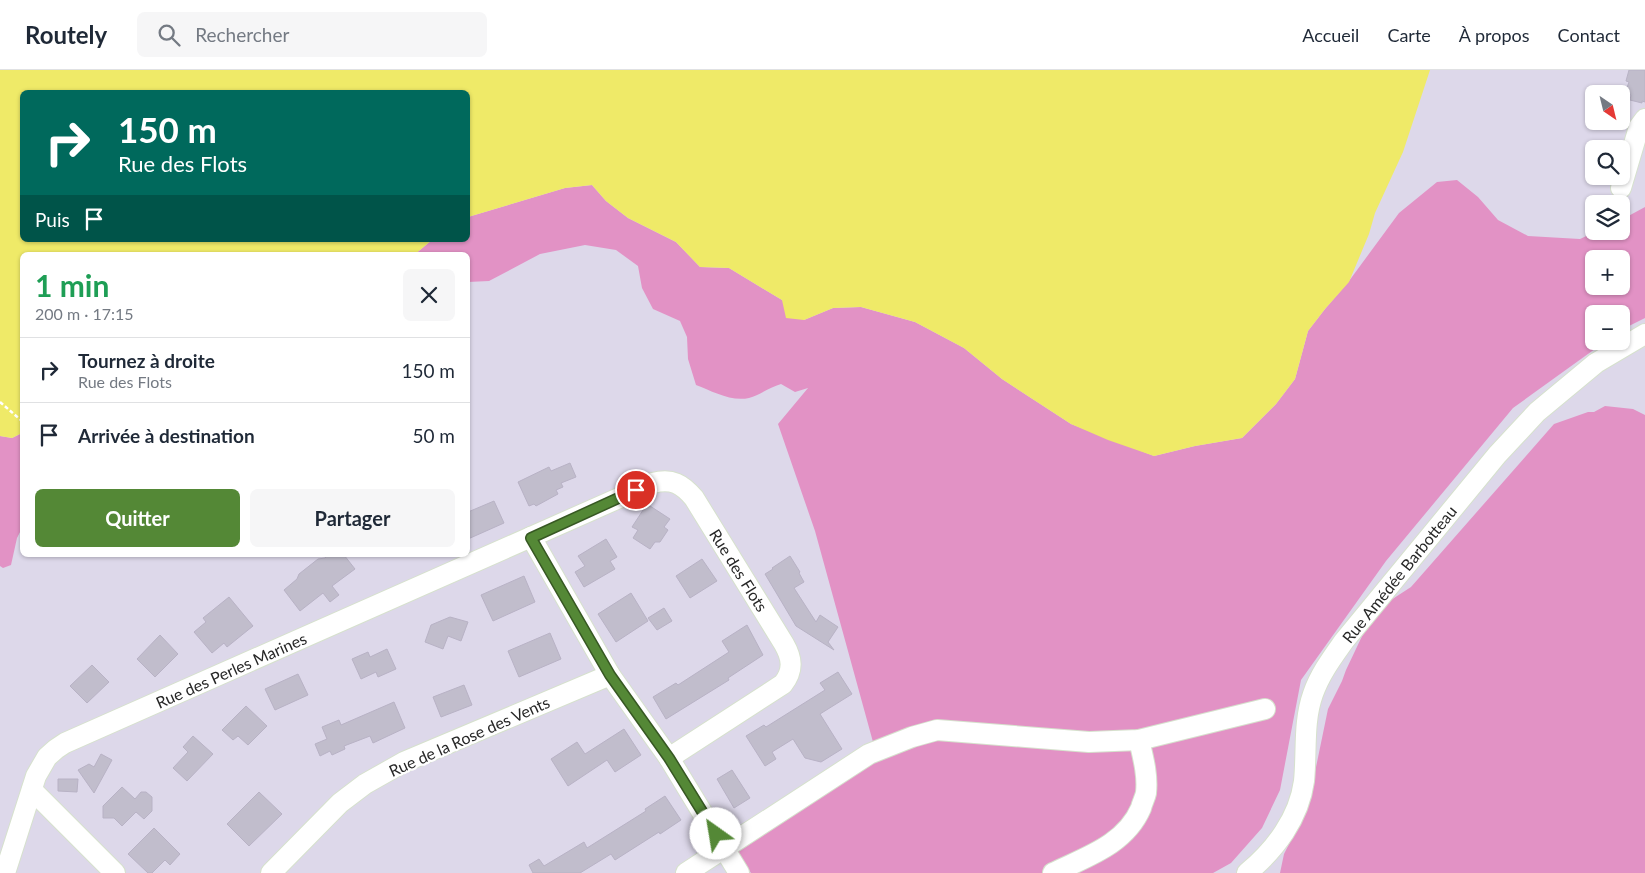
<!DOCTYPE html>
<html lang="fr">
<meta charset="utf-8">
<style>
:root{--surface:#fff;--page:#f6f6f7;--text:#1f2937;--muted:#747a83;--line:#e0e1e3;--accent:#548836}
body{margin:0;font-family:Lato,sans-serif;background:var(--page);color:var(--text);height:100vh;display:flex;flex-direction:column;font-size:19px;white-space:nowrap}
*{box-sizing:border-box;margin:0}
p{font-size:16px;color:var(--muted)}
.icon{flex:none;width:28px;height:28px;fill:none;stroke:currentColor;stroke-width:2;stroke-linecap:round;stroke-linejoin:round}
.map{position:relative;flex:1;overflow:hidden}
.drawer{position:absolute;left:20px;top:182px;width:450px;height:305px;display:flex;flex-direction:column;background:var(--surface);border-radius:8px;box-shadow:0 1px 4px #0004}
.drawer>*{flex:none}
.top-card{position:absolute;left:20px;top:20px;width:450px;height:152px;border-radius:8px;box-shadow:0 1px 4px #0004;background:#00695c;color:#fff;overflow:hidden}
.needle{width:32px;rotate:145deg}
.fabs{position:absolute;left:1585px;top:15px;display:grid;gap:10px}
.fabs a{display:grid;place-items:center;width:45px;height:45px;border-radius:8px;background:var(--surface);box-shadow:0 1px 4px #0004;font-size:25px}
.pin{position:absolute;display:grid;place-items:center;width:42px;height:42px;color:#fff;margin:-21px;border:2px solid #fff;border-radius:50%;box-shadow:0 1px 5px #0007}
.me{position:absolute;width:55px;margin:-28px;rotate:328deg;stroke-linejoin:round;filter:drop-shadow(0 0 4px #0008)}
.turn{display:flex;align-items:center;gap:18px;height:105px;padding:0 15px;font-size:22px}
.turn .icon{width:65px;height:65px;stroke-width:2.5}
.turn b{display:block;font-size:35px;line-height:42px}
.then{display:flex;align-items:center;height:48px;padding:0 15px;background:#0003;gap:10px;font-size:19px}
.round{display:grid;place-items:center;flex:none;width:52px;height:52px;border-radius:8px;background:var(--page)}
.summary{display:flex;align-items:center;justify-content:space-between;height:85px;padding:0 15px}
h1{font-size:30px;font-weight:700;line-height:38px;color:#1e9e55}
.action{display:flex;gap:10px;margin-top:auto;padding:10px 15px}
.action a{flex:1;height:58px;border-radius:8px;background:var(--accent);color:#fff;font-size:20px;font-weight:700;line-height:58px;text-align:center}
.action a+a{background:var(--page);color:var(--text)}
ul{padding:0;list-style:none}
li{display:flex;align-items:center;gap:15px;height:65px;padding:0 15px;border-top:1px solid var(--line)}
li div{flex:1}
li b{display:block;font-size:19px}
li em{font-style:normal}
header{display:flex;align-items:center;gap:30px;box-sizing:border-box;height:70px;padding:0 25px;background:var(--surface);border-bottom:1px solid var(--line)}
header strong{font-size:24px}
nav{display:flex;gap:28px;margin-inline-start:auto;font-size:18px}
.search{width:350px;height:45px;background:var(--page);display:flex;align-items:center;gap:12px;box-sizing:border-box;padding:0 18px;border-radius:8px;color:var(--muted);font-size:19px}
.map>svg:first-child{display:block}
.green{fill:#e292c5;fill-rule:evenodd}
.water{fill:#efea68}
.building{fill:#c1bdcc;stroke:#b8b2c5}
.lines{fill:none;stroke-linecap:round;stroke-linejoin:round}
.minor-casing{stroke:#d6e1cd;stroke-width:22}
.path{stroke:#fff;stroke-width:2.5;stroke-dasharray:4 2.5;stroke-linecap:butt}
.minor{stroke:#fff;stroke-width:20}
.route-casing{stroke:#375823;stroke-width:12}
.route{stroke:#548836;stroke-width:9}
.labels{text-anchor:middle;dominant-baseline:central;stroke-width:4.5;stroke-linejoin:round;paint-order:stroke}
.street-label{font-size:16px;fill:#272727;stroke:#fff}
</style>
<header>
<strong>Routely</strong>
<div class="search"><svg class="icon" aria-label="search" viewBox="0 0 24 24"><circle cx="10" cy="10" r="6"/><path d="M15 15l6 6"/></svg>Rechercher</div>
<nav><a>Accueil</a><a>Carte</a><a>À propos</a><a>Contact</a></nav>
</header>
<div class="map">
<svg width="1645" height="803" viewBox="0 0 1645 803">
<rect width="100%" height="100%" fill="#ddd8ea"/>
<g class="green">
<path d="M1457 110 1478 127 1498 150 1528 166 1580 169 1597 161H1621V150L1645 137V248L1621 260V244H1594V271H1606L1513 338 1386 491 1301 610 1280 720 1262 758 1231 793 1213 803H751L737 781 873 672 815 461 778 354 808 318 795 322 781 314C770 317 760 325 749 328 731 332 712 321 696 315L688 289 687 267 680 251 653 239 642 218 638 196 616 180 585 175 540 184 489 211 468 212V185H414L432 170H468V147L565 118 592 115 606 131 628 148 676 172 700 197 729 198 782 230 804 250 833 238 861 237 915 252 964 278 1002 309 1071 354 1154 386 1195 376 1242 368 1276 334 1295 309 1308 261 1325 239 1349 211 1399 143 1437 112ZM1594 189H1621V216H1594Z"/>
<path d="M1605 336 1633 339 1645 345V803H1280L1284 784 1308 736 1328 639 1342 611 1346 600 1364 562 1391 530 1411 517 1554 354 1588 342H1594Z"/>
<path d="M22 363V458L17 468 11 495 3 498 0 496V366L12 368Z"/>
</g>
<path class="water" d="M0 0H1430L1403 82 1375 143 1369 164 1349 212 1325 239 1308 261 1295 309 1276 334 1242 368 1195 376 1154 386 1108 370 1071 354 1002 309 964 278 915 252 861 237 833 238 804 250 786 248 782 230 729 198 700 197 676 172 628 148 606 131 592 115 565 118 468 147V22H22V170H432L414 185H22V363L12 368 0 366Z"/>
<g class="building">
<path d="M1629 0H1645V32L1642 31V33L1630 30 1631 25 1625 23 1629 12 1626 11Z"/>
<path d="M570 393 576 407 561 413 563 417 556 420 558 424 536 436 534 434 529 436 518 412 549 397 551 401Z"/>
<path d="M494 431 504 453 468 469V442Z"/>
<path d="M647 434 670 449 664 457 668 460 660 472H655L650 479 633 468 638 460 632 457Z"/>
<path d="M606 469 617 487 610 491 615 499 584 517 575 502 585 496 578 486Z"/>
<path d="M328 485H344L355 499 332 516 339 525 330 532 323 523 300 541 284 520 297 509 299 504 318 489 325 488Z"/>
<path d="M790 486 800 502 799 503 804 512 794 518 816 552 820 545 838 557 828 572 834 580 796 556 765 504 773 499 772 498Z"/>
<path d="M702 489 717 511 690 528 676 506Z"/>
<path d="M524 506 535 532 493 551 481 525Z"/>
<path d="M631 523 648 551 616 572 598 544Z"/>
<path d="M229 527 253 556 227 577 224 573 212 583 194 562 206 552 203 548Z"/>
<path d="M664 538 672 551 657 560 648 548Z"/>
<path d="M450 547 468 552 461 571 448 566 443 579 425 572 431 555Z"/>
<path d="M747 555 763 585 728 608 729 610 666 649 653 627 676 613 678 615 729 582 722 571Z"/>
<path d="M550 563 561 589 519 607 508 581Z"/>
<path d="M160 565 178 584 155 607 137 589Z"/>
<path d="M387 579 396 599 378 607 376 602 361 609 352 589 368 582 370 587Z"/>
<path d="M92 595 109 612 87 633 70 616Z"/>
<path d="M838 602 852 624 820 644 842 679 821 692 805 688 793 669 772 682 776 689 765 696 746 666 764 655 766 657 825 620 820 613Z"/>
<path d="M298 604 308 625 275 640 265 619Z"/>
<path d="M464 615 472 635 441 647 433 627Z"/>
<path d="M394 632 405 658 373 673 370 666 344 676 345 679 332 685 330 681 320 686 315 674 327 669 322 657 339 650 341 655Z"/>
<path d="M246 636 267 656 248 675 238 666 233 670 222 660Z"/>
<path d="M624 659 641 685 615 702 607 690 568 716 551 689 577 672 585 684Z"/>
<path d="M193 666 213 684 187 711 173 698 188 682 183 677Z"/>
<path d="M101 684 112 690 94 723 78 700 89 694 94 697Z"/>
<path d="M732 700 750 728 734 738 717 709Z"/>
<path d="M58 709H78L77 722 58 721Z"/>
<path d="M122 717 135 729 141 722H146L152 727V741L144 749 136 742 122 756 114 748H103V736Z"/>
<path d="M259 722 282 744 249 776 227 754Z"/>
<path d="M665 726 681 750 660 764 659 762 615 790 611 784 580 803H533L529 795 539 789 544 796 584 772 587 778 646 741 645 739Z"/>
<path d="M154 758 180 784 170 795 165 790 152 803H148L128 784Z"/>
</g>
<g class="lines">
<g class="minor-casing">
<g id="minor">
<path d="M1621 118 1639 57 1645 49"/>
<path d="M531 467 610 605 669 688 739 803"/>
<path d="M32 720 115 803"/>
<path d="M5 803 36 706 47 687 56 679 65 673 653 413C672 408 682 414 694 428L784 574C792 588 794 600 783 614L669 688"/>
<path d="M271 803 340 733 365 714 404 692 610 605"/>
<path d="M686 803 869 684 912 667 937 660 1089 672 1139 670 1265 639"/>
<path d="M1053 803C1086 787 1125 775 1141 738 1142 733 1145 728 1146 723 1148 705 1143 687 1139 670"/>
<path d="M1247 803C1275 780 1299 748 1304 711 1307 682 1303 652 1313 624 1320 604 1332 588 1344 571L1497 385 1537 342 1596 293 1645 264"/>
</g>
</g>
<path class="path" d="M0 332 22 351"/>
<use href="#minor" class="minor"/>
</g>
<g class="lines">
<g class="route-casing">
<path id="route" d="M636 420 531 468 610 605 669 688 716 764"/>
</g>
<use href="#route" class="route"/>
</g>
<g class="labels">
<g class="street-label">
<text transform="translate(739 500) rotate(58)">Rue des Flots</text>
<text transform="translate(1399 504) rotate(-51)">Rue Amédée Barbotteau</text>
<text transform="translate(231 600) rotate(-24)">Rue des Perles Marines</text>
<text transform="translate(469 666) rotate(-24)">Rue de la Rose des Vents</text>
</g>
</g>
</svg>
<div class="fabs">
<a><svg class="needle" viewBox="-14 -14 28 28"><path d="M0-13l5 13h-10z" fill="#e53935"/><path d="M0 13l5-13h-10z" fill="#747a83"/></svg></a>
<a><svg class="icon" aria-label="search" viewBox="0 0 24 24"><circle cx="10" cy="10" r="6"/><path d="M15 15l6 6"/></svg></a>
<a><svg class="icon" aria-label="layers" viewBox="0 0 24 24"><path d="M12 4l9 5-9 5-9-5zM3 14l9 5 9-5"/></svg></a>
<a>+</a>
<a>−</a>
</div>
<div class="pin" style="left:636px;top:420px;background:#d93025"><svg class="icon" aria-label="arrive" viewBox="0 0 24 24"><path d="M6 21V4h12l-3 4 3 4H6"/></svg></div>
<svg class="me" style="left:716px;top:764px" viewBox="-20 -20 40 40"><circle r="19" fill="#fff"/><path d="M0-13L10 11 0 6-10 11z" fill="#548836"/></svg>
<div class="top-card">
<div class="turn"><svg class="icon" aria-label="right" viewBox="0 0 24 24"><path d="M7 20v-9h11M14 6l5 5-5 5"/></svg><div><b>150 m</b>Rue des Flots</div></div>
<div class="then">Puis<svg class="icon" aria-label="arrive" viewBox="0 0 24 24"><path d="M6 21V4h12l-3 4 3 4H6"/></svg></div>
</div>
<section class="drawer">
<div class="summary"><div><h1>1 min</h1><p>200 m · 17:15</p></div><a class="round"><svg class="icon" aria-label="close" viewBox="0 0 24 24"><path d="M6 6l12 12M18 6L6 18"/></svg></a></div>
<ul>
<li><svg class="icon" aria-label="right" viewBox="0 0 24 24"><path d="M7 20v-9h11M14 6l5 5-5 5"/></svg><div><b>Tournez à droite</b><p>Rue des Flots</p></div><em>150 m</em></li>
<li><svg class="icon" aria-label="arrive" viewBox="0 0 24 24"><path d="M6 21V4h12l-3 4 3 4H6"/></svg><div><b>Arrivée à destination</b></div><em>50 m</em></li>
</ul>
<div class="action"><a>Quitter</a><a>Partager</a></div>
</section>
</div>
